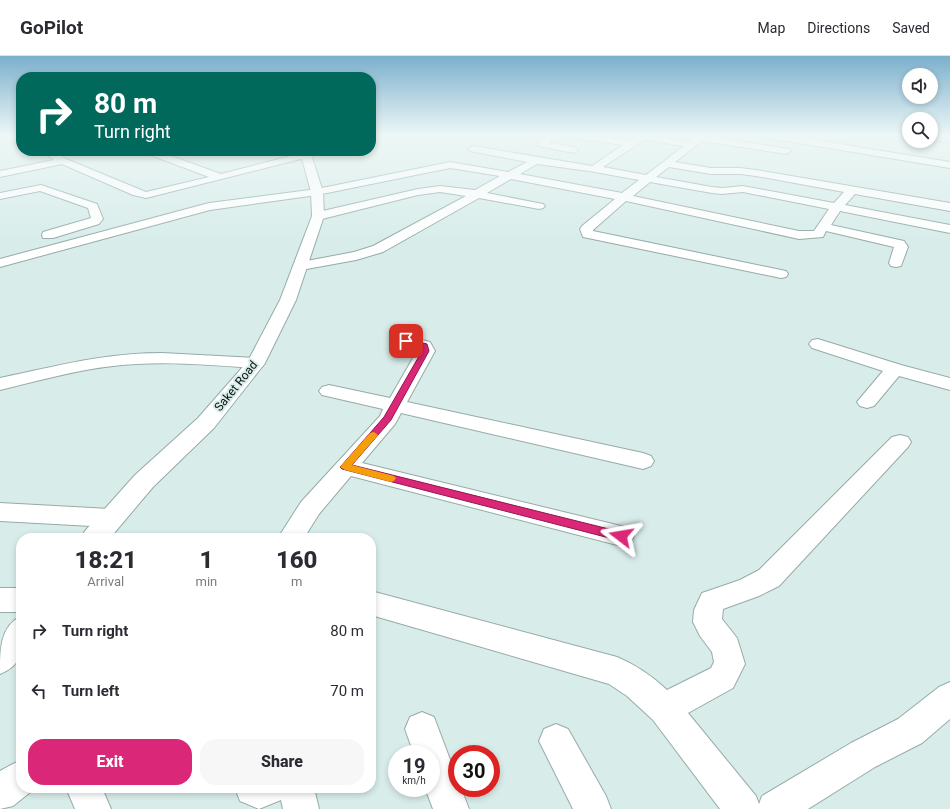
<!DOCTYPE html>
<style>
:root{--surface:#fff;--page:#f7f7f7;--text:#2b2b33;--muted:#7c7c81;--line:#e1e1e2;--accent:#db2777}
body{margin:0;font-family:Roboto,sans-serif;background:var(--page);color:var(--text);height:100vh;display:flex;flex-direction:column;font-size:15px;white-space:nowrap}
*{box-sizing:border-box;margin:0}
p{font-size:13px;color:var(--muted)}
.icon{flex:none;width:22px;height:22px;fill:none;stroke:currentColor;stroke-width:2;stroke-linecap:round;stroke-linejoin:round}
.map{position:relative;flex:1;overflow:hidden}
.details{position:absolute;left:16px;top:477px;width:360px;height:260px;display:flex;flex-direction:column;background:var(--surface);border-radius:16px;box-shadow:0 2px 6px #0003}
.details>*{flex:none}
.guide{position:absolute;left:16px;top:16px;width:360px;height:84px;border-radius:16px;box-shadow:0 2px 6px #0003;background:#00695c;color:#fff;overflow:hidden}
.tools{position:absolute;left:902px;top:12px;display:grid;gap:8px}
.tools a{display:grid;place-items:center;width:36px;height:36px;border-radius:50%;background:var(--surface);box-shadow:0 2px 6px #0003;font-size:20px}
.speed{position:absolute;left:388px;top:689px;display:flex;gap:8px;font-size:20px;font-weight:700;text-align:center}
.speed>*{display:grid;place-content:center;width:52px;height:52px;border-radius:50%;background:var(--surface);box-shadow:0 2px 6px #0003;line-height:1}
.speed small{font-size:10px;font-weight:400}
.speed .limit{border:6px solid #d22;background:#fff;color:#111}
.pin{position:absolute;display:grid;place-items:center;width:34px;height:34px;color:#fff;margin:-17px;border-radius:8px;box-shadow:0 2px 6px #0006}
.me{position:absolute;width:44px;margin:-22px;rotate:284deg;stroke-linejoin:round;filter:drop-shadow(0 0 3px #0008)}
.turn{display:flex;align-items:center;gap:14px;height:84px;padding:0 12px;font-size:18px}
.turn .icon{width:52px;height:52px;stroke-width:2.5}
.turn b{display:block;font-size:28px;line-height:34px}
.eta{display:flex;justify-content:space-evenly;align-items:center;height:68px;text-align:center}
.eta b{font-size:24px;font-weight:800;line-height:28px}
.action{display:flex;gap:8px;margin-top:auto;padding:8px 12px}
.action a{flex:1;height:46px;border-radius:16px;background:var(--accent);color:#fff;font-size:16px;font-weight:800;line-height:46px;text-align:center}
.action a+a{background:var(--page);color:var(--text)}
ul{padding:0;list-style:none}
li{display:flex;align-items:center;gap:12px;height:60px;padding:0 12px}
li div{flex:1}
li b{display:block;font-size:15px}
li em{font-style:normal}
header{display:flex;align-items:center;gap:24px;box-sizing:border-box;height:56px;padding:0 20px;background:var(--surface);border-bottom:1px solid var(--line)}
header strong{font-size:19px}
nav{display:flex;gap:22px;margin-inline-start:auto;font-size:14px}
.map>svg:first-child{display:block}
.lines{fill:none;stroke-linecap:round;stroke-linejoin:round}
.street-casing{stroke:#96aaa7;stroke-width:2}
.secondary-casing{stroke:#96aaa7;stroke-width:2}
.street{fill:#fff;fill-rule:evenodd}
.secondary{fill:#fff;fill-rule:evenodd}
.route{fill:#db2777;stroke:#8e194d}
.slow{fill:#f59e0b}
.labels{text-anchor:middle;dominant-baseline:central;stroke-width:4;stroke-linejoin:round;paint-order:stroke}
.street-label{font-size:12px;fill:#09100f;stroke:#d8edea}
</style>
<header>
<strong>GoPilot</strong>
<nav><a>Map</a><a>Directions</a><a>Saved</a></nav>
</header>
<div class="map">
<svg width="950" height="753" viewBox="0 0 950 753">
<rect width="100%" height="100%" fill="#d8edea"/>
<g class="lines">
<g class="street-casing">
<g id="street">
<path d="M0 79H11L21 82V88L0 81Z"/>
<path d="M408 79H424L423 81 409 82Z"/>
<path d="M549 79H559L549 87 574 91 579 94 574 97 538 90 536 88Z"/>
<path d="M569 79H590L630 85 639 79H649L689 86 698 79H708L707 80 789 93 791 95 786 98 702 85 675 106 711 112H740L756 114 950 147V155L855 138 845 149 950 169V177L840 155 831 169 904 185 908 191 901 210 896 211 891 210 889 207 894 191 826 175 823 181 799 183 626 145 593 174V175L786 215 788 218 786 221 781 222 583 181 580 173 582 170 615 143 511 123 487 137 543 148 545 150 543 152 539 153 479 142 383 196 356 204 301 214 296 213 294 210 296 207 354 196 373 190 466 140 440 136 418 139 318 164 314 163 312 160 314 157 418 133 440 130 475 134 500 120 450 112 317 139 210 154 0 211V203L209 147 317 133 450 106 508 116 527 106 470 95 468 93 470 91 473 90 592 110 623 89 573 82ZM644 84 684 90 646 119 603 111ZM537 108 589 115 639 124 622 137 520 118ZM669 111 711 118H740L756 120 844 136 834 147 743 130 722 132 712 131 656 121ZM650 126 712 137 722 138 743 136 829 153 814 175H799L633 140Z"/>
<path d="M764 79H784L950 106V112L768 82Z"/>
<path d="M901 79H909V82L902 81Z"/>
<path d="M931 79 949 81 950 84 946 86 931 84Z"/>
<path d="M42 95H54L66 103 146 136 209 121 145 97 143 95H157L221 118 306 96 311 99 309 101 146 142 133 139 62 108 0 121V115L54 104Z"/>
<path d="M41 129 97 148 103 163 99 168 53 182H43L42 179 43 176 91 162 88 152 40 135 0 143V137Z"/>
<path d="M406 280 430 286 435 295 407 346 643 397 651 400 654 405 651 410 643 413 401 357 395 368 362 407 621 470 630 473 634 480 630 487 621 490 351 420 319 458 304 482H278L301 446 380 360 383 353 322 339 319 335 322 331 329 329 390 342 417 295V293L400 289 397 285 400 281Z"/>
<path d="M818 283 901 309 950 322V334L899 320 874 350 867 352 860 350 857 346 883 315 812 292 809 288 812 284Z"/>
<path d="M162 297 256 302 262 303 265 307 262 311 256 312C209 309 160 304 113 310 75 314 38 325 0 334V322C57 310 104 297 162 297Z"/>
<path d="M900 379 908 381 911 386 908 391 779 530 759 540 723 553 722 563 737 582 745 608 733 632 688 657 756 740 759 748 762 740 851 687 898 663 939 631 950 626V663L922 687 875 711 808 753H720L653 664 627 640 609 628 371 559V535L617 601C636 609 652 620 667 634L711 612 714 606 712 596 700 580 693 566 694 554 702 537 740 524 759 514 892 381Z"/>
<path d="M0 447 110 453 119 455 122 462 119 469 110 471 0 465Z"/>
<rect x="0" y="532" width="21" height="24"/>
<path d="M422 656 434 661 457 722V732H461L469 753H433L425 732H431V698H414L405 673 410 661Z"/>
<path d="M556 668 568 673 606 740 611 753H573L539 685 544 673Z"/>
<path d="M21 704V732H34L33 734 13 750 0 753V715L9 710Z"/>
<path d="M66 732H102L111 753H75Z"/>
<path d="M235 732H314L319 753H283L281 744 259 753 240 745Z"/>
</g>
</g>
<g class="secondary-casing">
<g id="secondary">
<path d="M300 95H310L323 136 324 160 296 244 265 307 214 372 153 431 110 482H81L85 475 135 419 198 362 248 305 280 244 312 160 311 136Z"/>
<path d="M21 560C21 586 28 607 0 618 0 593 0 571 21 560Z"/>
</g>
</g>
<use href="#street" class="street"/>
<use href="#secondary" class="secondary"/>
</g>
<linearGradient id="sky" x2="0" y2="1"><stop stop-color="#7bb0cd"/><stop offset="0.43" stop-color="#edf7f6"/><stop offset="1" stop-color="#edf7f6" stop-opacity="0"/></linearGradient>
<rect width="950" height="184" fill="url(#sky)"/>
<path class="route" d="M406 283 427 288 429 295 391 364 352 409 621 476 625 477 627 480 625 483 621 485 342 413 340 411 342 409 384 361 422 295 421 292 404 287 403 285Z"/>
<path class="slow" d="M374 376 378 379 352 409 394 420 396 422 394 425 391 426 345 414 340 411 370 377Z"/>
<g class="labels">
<g class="street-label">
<text transform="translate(236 330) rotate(-51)">Saket Road</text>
</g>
</g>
</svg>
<div class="tools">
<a><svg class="icon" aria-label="sound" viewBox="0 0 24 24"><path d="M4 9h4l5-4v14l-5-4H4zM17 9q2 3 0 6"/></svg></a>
<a><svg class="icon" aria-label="search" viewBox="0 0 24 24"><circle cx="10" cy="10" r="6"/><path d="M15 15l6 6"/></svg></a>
</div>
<div class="speed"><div>19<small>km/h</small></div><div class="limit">30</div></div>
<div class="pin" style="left:406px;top:285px;background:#d93025"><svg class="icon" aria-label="arrive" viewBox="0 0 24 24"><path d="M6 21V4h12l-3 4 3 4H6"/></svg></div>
<svg class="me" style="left:621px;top:480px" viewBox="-20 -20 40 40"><path d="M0-17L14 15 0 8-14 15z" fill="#db2777" stroke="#fff" stroke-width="4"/></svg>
<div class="guide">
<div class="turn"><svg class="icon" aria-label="right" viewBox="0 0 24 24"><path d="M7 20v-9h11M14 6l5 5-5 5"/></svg><div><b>80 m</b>Turn right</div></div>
</div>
<section class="details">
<div class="eta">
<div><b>18:21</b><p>Arrival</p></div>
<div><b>1</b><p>min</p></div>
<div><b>160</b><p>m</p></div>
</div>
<ul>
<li><svg class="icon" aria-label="right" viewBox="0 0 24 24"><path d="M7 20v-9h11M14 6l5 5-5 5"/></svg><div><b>Turn right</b></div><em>80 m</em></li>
<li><svg class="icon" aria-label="left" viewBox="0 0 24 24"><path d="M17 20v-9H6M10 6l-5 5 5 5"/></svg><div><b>Turn left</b></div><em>70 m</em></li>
</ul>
<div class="action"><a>Exit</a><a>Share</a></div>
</section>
</div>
